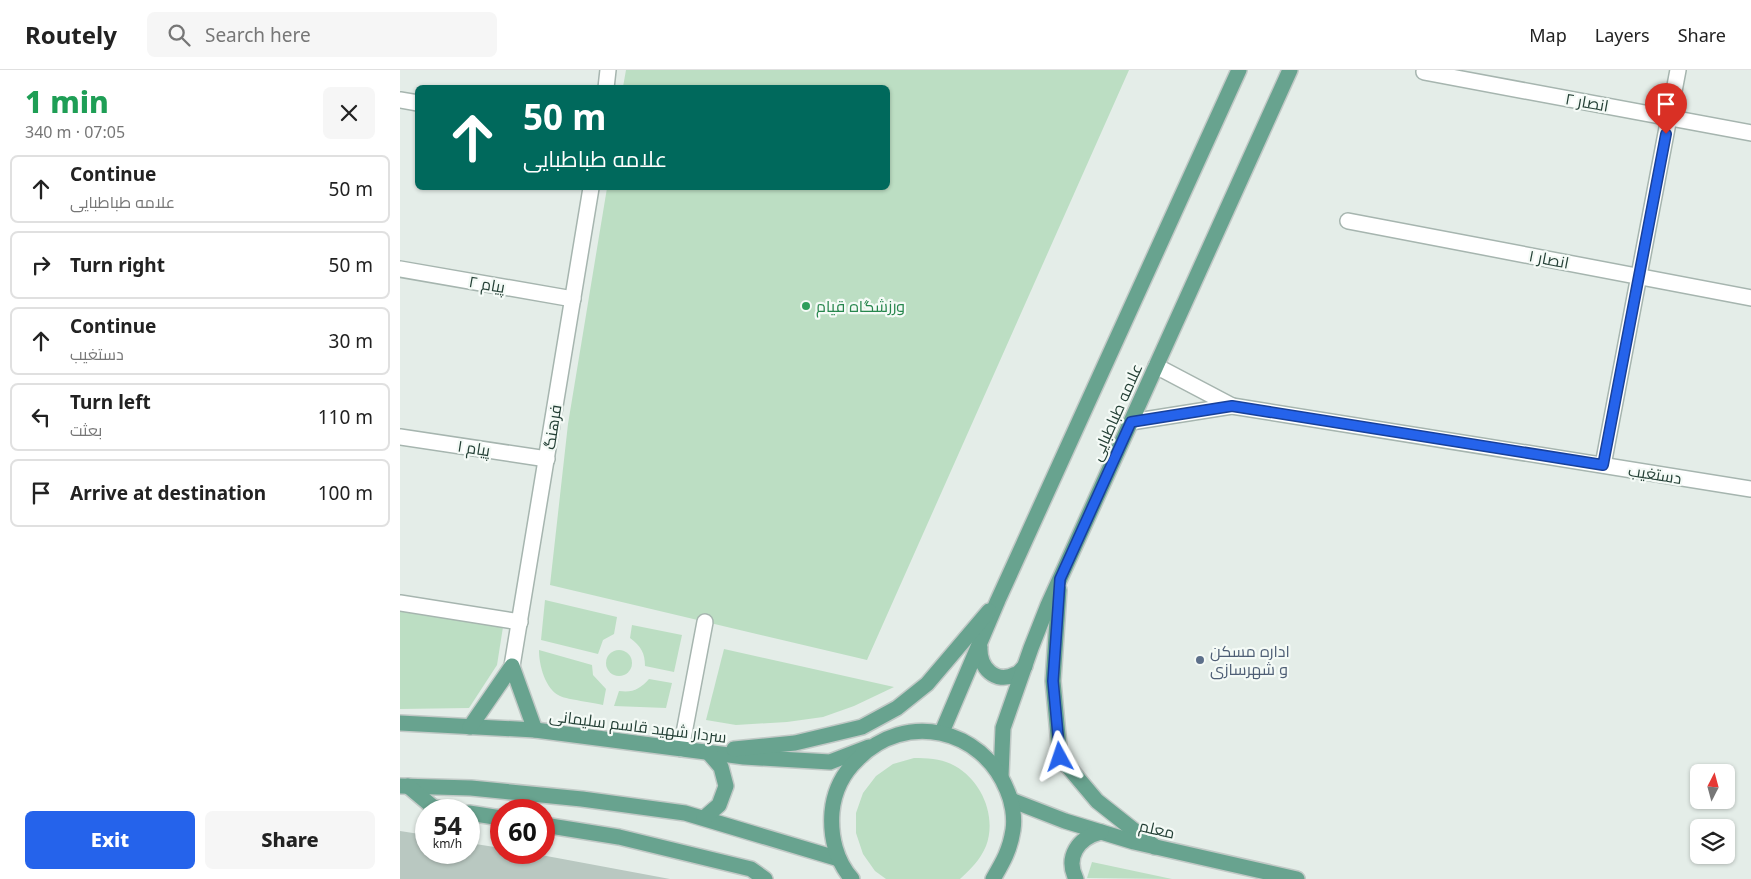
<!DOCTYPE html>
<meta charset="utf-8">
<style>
:root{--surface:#fff;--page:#f6f6f6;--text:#222;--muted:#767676;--line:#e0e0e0;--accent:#2563eb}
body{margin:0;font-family:"Noto Sans",Cairo,sans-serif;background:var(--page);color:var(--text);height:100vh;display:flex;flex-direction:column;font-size:19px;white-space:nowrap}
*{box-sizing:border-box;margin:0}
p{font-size:16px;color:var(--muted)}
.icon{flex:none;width:28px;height:28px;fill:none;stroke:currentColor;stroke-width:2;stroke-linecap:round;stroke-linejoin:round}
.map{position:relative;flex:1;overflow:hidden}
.drawer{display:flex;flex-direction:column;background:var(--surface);width:400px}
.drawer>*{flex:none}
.banner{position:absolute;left:15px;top:15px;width:475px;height:105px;border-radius:8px;box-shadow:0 1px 4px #0004;background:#00695c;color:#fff;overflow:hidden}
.needle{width:32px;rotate:6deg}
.tools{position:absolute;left:1290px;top:694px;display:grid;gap:10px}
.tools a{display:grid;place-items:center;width:45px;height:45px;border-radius:8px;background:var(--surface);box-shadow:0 1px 4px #0004;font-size:25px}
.speed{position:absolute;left:15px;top:729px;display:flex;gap:10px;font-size:25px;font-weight:700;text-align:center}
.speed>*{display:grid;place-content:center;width:65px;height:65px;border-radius:50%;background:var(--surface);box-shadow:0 1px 4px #0004;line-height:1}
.speed small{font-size:12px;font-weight:400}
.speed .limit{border:8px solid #d22;background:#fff;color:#111}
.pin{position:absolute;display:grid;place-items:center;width:42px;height:42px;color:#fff;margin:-51px -21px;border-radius:50% 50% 50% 0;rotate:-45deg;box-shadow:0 0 5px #0007}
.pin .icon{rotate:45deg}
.me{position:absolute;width:55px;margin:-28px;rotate:355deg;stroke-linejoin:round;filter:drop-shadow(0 0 4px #0008)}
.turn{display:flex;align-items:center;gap:18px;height:105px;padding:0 25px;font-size:22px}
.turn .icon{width:65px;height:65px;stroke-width:2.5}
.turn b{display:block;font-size:35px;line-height:42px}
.round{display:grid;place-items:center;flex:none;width:52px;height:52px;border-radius:8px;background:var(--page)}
.overview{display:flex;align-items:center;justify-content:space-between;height:85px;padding:0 25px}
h1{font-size:30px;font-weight:800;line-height:38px;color:#1e9e55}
.primary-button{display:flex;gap:10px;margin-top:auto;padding:10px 25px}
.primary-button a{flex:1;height:58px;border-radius:8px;background:var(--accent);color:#fff;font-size:20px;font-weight:800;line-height:58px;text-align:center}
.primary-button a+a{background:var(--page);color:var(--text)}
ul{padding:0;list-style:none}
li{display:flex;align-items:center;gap:15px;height:68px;margin:0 10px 8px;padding:0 15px;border:2px solid var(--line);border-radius:8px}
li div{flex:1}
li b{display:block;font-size:19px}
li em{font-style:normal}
header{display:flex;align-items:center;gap:30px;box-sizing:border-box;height:70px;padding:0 25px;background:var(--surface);border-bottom:1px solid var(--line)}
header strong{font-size:24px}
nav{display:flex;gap:28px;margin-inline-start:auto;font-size:18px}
.search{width:350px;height:45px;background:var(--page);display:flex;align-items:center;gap:12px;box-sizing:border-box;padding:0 18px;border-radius:8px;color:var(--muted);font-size:19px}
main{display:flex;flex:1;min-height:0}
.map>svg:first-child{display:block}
.green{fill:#bcdec3}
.building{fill:#b9c8c1}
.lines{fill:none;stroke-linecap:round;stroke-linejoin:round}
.minor-casing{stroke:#a6b5af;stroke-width:18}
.major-casing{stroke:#c1c9c6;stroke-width:18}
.minor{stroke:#fff;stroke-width:15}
.major{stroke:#68a38f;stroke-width:15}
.route-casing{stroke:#184099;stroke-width:12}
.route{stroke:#2563eb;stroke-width:9}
.leisure-dot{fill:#2e9e5b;stroke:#f4faf6;stroke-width:2}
.service-dot{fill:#5c6f8a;stroke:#f4faf6;stroke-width:2}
.labels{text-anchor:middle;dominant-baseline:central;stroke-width:4.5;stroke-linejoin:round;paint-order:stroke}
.street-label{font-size:16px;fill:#233f35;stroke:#f4faf6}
.leisure-label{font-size:16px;fill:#27864d;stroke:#f4faf6;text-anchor:start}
.service-label{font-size:16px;fill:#4e5e75;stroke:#f4faf6;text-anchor:start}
</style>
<header>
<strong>Routely</strong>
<div class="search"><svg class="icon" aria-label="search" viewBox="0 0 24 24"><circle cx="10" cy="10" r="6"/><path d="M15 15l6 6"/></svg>Search here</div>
<nav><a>Map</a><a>Layers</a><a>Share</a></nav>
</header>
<main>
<section class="drawer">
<div class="overview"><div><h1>1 min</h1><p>340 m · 07:05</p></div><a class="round"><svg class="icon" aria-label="close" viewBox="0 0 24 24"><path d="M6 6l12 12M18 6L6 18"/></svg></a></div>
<ul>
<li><svg class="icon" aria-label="ahead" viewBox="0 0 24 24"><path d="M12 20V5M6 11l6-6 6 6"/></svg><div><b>Continue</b><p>علامه طباطبایی</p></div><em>50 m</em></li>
<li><svg class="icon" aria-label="right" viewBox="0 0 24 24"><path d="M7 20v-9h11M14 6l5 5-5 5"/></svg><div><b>Turn right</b></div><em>50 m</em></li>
<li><svg class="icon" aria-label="ahead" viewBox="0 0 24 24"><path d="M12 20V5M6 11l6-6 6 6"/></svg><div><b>Continue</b><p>دستغیب</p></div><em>30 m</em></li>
<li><svg class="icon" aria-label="left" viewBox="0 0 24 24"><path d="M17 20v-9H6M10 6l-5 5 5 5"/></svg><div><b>Turn left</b><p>بعثت</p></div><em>110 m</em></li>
<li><svg class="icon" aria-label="arrive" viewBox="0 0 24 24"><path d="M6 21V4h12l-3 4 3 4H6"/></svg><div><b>Arrive at destination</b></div><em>100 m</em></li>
</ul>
<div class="primary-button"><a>Exit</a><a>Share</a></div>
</section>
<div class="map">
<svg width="1351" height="809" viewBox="0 0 1351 809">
<rect width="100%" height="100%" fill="#e4ede8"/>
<g class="green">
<path d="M226 0H729L467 590 150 515 168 354 207 118H488V18L223 17Z"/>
<path d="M145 530 217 547 214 564 203 570 198 584 141 570Z"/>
<path d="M0 541 103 557 97 595 69 638 0 639Z"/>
<path d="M232 555 282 565 274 602 245 596C245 583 241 576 230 568Z"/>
<path d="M324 579 494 617 454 636 423 647 387 652 336 655 306 650Z"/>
<circle cx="219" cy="593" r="13"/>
<path d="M139 580 192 595 193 605 206 619 203 635C192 632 169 630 160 626 145 619 139 595 139 580Z"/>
<path d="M249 609 272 613 266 638 214 636 219 621C233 623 240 619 249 609Z"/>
<path d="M514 688C528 688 543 689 555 696 582 711 597 747 586 776 580 790 571 799 560 809H486L475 801 463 784 456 763V743L463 723 476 706 493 694Z"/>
<path d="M692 792 772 809 687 808Z"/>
</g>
<path class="building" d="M0 761 26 765V782H69V773L101 778V782H125L270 809H0Z"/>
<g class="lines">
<g class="minor-casing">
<g id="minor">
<path d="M1024 2 1351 63"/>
<path d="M206 18 208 0"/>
<path d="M0 30 18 33"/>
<path d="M948 151 1351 228"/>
<path d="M0 199 173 229"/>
<path d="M756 296 832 336"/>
<path d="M731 352 832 336 1351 419"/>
<path d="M0 367 147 389"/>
<path d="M1203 395 1278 0"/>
<path d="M0 533 120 552"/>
<path d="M112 596 191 118"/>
<path d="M281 679 305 552"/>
</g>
</g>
<g class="major-casing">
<g id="major">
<path d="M659 520 653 611 660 687 697 731 755 777"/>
<path d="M580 577C579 597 595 615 616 604 619 603 622 599 625 596"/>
<path d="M0 653 135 660 344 687 430 692 469 677"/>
<path d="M70 657 112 596 135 660"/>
<path d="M542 662 598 530 839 0"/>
<path d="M334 679 395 673 462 657 497 638 527 614 589 541"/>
<path d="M601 706 603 658 631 578 648 535 890 0"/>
<path d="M0 716 71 718 182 729 285 743 439 789"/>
<path d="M8 716 33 737 50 740"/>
<path d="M611 730 665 751 734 772 897 809"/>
<path d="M69 743 101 748"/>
<path d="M304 748 319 735 326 716 321 697 308 682"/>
<path d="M144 755 219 767 351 799 365 809"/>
<path d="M452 809C436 791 430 766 432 742 434 721 443 703 458 689 505 641 582 658 607 720 612 731 615 747 613 760 610 780 603 792 593 809"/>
<path d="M676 809C665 787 678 768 701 762"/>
</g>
</g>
<use href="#minor" class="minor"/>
<use href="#major" class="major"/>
</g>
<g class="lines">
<g class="route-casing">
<path id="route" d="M660 687 653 611 660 509 731 352 832 336 1203 395 1266 64"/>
</g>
<use href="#route" class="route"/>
</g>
<circle class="leisure-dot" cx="406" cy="236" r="5"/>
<circle class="service-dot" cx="800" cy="590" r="5"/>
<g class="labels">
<g class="street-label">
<text transform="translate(1187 32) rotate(10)">انصار ۲</text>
<text transform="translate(1149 189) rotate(11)">انصار ۱</text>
<text transform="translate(87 214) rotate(10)">پیام ۲</text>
<text transform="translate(716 342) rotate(-66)">علامه طباطبایی</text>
<text transform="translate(152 357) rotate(-81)">فرهنگ</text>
<text transform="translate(74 378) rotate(9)">پیام ۱</text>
<text transform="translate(1255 404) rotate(9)">دستغیب</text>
<text transform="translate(238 656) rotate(7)">سردار شهید قاسم سلیمانی</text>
<text transform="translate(757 759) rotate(13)">معلم</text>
</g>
<g class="leisure-label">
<text x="416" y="236">ورزشگاه قیام</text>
</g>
<g class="service-label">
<text x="810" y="581">اداره مسکن<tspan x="810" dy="18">و شهرسازی</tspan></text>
</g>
</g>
</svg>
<div class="tools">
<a><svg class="needle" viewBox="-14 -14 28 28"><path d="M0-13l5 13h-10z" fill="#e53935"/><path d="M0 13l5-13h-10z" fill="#767676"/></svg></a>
<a><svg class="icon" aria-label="layers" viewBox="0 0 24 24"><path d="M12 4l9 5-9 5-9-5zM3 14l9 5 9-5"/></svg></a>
</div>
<div class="speed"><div>54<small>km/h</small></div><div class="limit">60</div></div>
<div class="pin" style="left:1266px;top:64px;background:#d93025"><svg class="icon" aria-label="arrive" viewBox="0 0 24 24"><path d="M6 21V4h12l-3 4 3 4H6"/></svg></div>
<svg class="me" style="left:660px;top:687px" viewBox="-20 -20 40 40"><path d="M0-17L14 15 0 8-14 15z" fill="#2563eb" stroke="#fff" stroke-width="4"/></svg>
<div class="banner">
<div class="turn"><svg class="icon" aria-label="ahead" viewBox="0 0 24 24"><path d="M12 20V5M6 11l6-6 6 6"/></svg><div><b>50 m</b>علامه طباطبایی</div></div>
</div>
</div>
</main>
